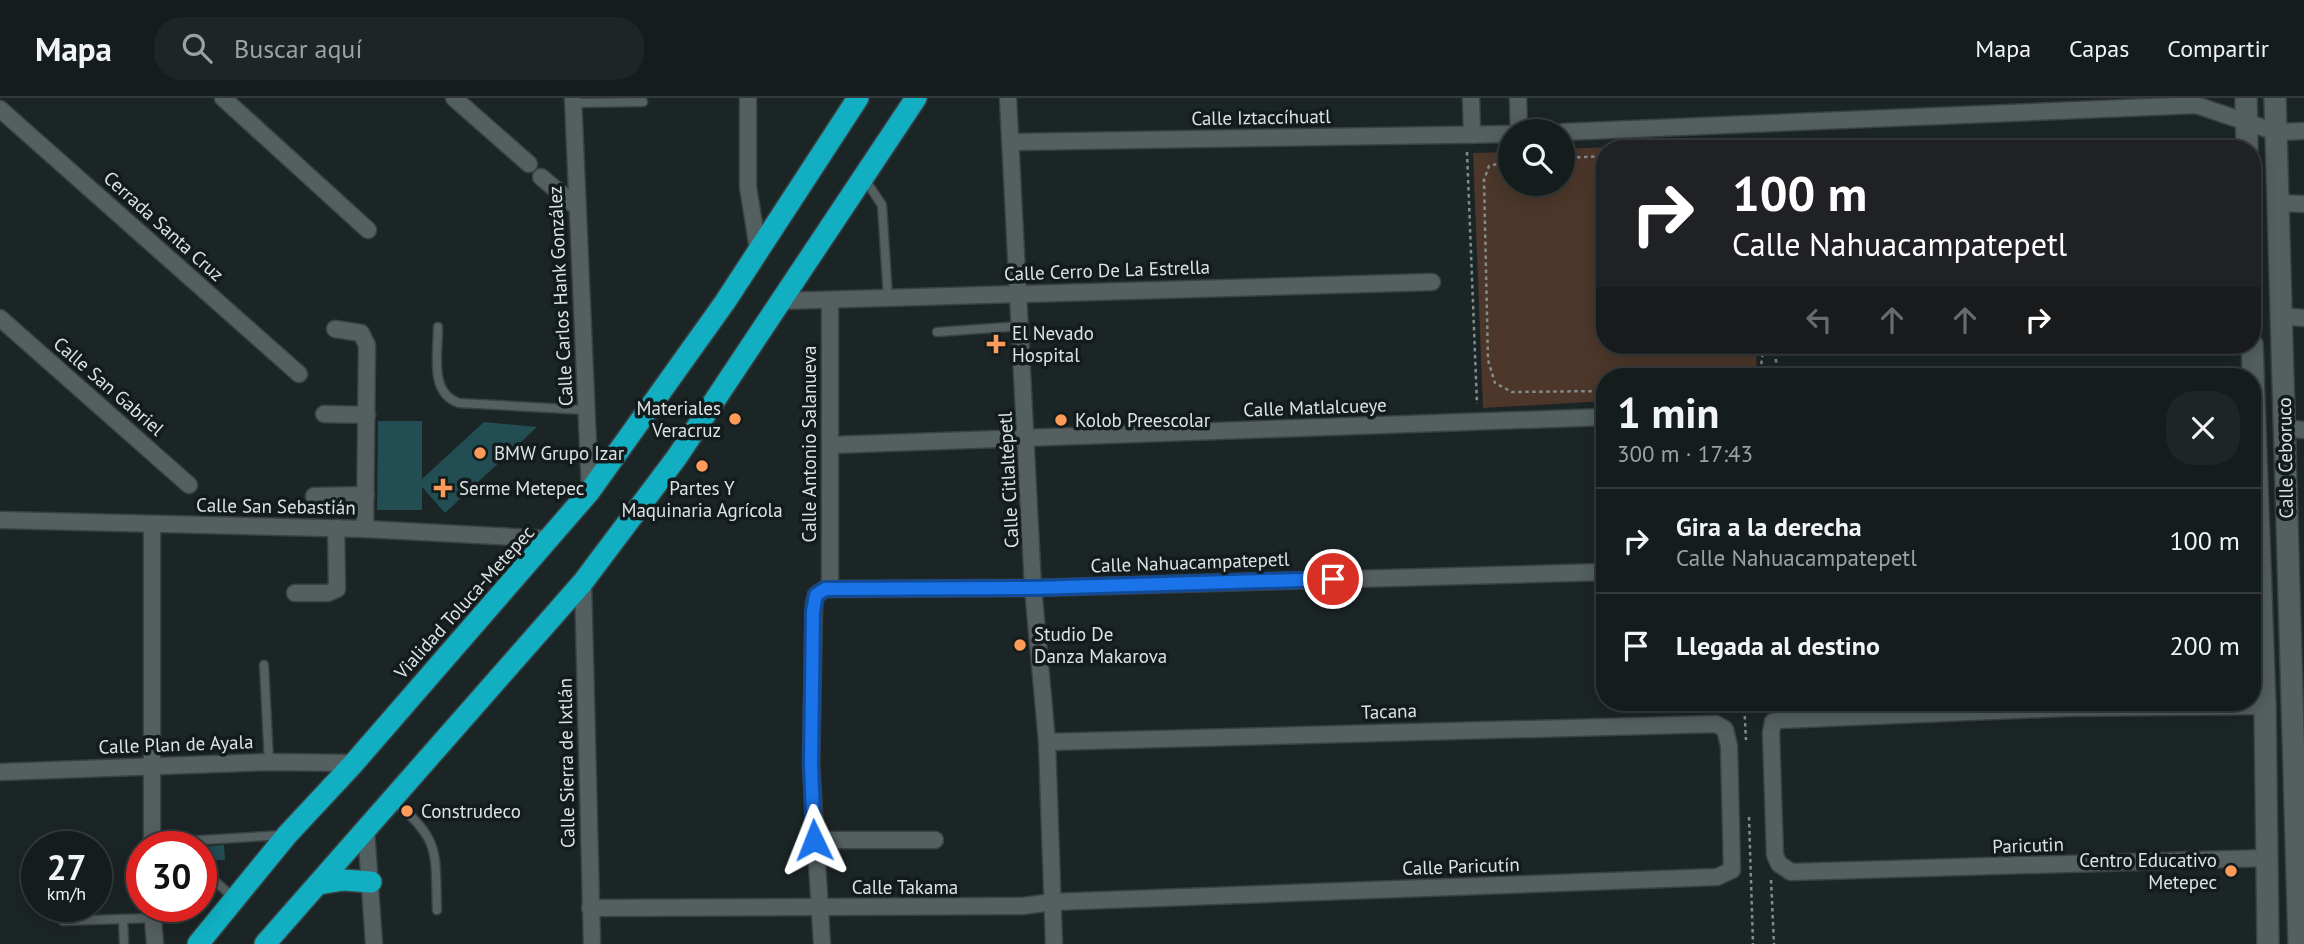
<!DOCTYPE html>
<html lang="es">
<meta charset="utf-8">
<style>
:root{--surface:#151c1c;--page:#1e2525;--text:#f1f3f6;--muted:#9da1a3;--line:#343a3b}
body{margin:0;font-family:"PT Sans",sans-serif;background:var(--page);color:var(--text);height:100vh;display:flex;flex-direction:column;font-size:26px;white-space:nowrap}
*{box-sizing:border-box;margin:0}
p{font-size:23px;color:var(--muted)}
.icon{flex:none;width:38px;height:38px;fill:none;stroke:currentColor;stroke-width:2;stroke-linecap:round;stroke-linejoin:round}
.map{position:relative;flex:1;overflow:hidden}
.side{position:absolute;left:1596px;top:270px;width:665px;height:343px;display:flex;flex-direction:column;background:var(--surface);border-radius:28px;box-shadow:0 4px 18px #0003,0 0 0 2px var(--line)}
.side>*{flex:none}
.guide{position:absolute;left:1596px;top:42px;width:665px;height:214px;border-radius:28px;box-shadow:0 4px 18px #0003,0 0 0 2px var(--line);background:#202124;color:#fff;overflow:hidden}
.buttons{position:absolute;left:1498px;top:21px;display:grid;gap:14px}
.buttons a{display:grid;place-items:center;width:77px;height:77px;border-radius:50%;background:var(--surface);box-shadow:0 4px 18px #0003,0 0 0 2px var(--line);font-size:35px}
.speed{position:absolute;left:21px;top:733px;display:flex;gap:14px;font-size:35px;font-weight:700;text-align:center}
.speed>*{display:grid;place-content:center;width:91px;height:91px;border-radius:50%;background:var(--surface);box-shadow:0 4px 18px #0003,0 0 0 2px var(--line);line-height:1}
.speed small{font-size:18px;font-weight:400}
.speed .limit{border:10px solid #d22;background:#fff;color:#111}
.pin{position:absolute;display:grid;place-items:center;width:60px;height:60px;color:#fff;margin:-30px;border:4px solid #fff;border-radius:50%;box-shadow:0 2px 7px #0007}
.me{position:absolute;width:77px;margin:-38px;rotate:358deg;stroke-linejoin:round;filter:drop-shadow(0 0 5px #0008)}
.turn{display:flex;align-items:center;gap:24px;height:147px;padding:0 21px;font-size:32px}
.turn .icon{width:91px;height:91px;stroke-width:2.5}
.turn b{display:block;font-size:49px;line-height:60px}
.lanes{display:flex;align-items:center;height:66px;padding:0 21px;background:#0003;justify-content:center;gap:35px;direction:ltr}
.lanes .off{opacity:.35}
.round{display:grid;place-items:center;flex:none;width:74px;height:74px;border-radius:28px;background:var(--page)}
.head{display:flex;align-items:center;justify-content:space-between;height:119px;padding:0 21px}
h1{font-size:42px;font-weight:700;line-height:52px}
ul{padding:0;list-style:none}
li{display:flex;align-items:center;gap:21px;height:105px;padding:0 21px;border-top:2px solid var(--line)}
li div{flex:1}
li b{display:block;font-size:26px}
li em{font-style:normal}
header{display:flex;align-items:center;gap:42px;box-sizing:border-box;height:98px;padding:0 35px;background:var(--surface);border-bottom:2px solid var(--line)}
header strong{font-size:33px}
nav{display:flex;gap:38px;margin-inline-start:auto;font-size:24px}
.search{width:490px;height:63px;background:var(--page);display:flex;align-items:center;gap:18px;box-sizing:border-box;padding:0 24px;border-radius:28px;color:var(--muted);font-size:26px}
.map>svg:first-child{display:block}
.green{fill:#4c372a}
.building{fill:#214d53}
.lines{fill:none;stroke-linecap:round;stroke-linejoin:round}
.lane-casing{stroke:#3a4142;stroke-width:11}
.street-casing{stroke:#3a4142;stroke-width:19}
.secondary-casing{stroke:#3a4142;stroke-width:24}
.highway-casing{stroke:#3a4142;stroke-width:24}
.path{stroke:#848b8c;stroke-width:2.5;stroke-dasharray:3.5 3.5;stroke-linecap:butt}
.lane{stroke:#545f60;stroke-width:8}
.street{stroke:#545f60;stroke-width:16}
.secondary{stroke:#545f60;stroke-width:21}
.highway{stroke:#11afc1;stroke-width:21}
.route-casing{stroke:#114b97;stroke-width:18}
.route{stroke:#1a73e8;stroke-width:12}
.poi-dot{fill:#fe9b58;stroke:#131b1d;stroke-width:2.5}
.labels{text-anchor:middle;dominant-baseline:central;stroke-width:7;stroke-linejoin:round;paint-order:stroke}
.street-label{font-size:19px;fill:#dde3e4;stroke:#131b1d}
.poi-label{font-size:19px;fill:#dde3e4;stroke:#131b1d;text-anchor:start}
</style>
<header>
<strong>Mapa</strong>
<div class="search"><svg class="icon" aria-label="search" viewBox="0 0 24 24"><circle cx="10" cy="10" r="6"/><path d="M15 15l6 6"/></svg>Buscar aquí</div>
<nav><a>Mapa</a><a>Capas</a><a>Compartir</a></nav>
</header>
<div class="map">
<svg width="2304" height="846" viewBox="0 0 2304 846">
<rect width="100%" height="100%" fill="#1c2526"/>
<path class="green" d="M1747 43 1748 51H1605V247H1756L1757 278H1605V303L1483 310 1473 55 1510 54V86H1563V51Z"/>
<g class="building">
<path d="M378 323H422V381L484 324 537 329 445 415 422 389V412H377Z"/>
<path d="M224 747 225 762H208L201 758V749Z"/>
</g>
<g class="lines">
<g class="lane-casing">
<g id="lane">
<path d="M573 5 643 4"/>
<path d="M864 80 882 107 888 200"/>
<path d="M438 229C438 256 429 295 459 305L586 312"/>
<path d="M937 234 1022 228"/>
<path d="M264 567 269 664"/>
<path d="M393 702C441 742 435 753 437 812"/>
<path d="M152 745 284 737"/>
<path d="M201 764 208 777 234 800"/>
<path d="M123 821 124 846"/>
<path d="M63 823 152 820"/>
</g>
</g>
<g class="street-casing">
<g id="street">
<path d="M223 0 368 132"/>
<path d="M454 0 529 66"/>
<path d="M573 0 590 393"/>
<path d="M748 0V89L758 151"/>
<path d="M1008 0 1033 490 1047 644 1054 846"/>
<path d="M1471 0 1472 37"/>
<path d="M1518 0 1519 33"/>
<path d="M0 11 299 276"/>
<path d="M1563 34 2196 7 2276 34 2304 33"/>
<path d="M1012 44 1510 36"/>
<path d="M541 79 577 109"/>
<path d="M2279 105 2304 106"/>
<path d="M830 202V490"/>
<path d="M783 203 1432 184"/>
<path d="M2282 218 2304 220"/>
<path d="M0 220 189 387"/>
<path d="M335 231 361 235 367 247 365 431"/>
<path d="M324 316 367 317"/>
<path d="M2284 330 2304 332"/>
<path d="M831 347 1605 319"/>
<path d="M314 398 366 397"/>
<path d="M0 422 365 431 551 441"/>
<path d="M583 484 592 846"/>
<path d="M295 495H328L337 491 336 430"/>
<path d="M2265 608 2065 610 1780 622 1773 624 1771 635 1775 757 1779 766 1791 774 2266 760"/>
<path d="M0 674 269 664 354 665"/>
<path d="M366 732 374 846"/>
<path d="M814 742H935"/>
<path d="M152 749V427"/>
<path d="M152 808 155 846"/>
<path d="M590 810 1023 808 1052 804 1717 779 1732 772 1729 648 1725 631 1716 626 1047 644"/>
<path d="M822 846 811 667 814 506 816 497 825 491 1033 490 1605 474"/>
</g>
</g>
<g class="secondary-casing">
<g id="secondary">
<path d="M2246 0 2247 51"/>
<path d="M2275 0 2299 846"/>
<path d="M2252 246 2265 608 2268 846"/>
</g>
</g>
<g class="highway-casing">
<g id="highway">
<path d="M319 786 343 782 371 784"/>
<path d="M198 846 287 737 354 665 590 393 725 204 858 0"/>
<path d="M265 846 583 484 677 359 916 0"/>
</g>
</g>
<g class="path">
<path d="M1768 42V51"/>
<path d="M1467 54 1477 306"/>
<path d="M1563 60 1605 58"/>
<path d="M1510 63 1489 68 1484 82 1488 262 1495 285 1512 294 1605 293"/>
<path d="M1775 247 1777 278"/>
<path d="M1756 278 1760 275 1764 247"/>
<path d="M1744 604 1746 642"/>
<path d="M1749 719 1753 846"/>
<path d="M1771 782 1774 846"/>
</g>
<use href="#lane" class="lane"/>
<use href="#street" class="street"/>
<use href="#secondary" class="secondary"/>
<use href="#highway" class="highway"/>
</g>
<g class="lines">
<g class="route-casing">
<path id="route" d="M814 742 811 667 813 513 816 497 825 491 1033 490 1333 481"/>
</g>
<use href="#route" class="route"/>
</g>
<g class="poi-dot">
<path d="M992.5 235.5h7v7h7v7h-7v7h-7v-7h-7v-7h7z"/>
<circle cx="735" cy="321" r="7"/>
<circle cx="1061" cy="322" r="7"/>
<circle cx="480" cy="355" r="7"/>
<circle cx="702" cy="368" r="7"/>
<path d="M439.5 379.5h7v7h7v7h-7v7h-7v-7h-7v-7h7z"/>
<circle cx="1020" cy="547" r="7"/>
<circle cx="407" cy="713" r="7"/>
<circle cx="2231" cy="773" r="7"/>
</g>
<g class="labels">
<g class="street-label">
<text transform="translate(1261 19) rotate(-1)">Calle Iztaccíhuatl</text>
<text transform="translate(164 128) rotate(42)">Cerrada Santa Cruz</text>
<text transform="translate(1107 172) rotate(-2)">Calle Cerro De La Estrella</text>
<text transform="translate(560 198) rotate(-93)">Calle Carlos Hank González</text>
<text transform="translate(109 288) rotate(41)">Calle San Gabriel</text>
<text transform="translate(1315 309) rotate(-2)">Calle Matlalcueye</text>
<text transform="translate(809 346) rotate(-90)">Calle Antonio Salanueva</text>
<text transform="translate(2285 360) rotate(-91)">Calle Ceboruco</text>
<text transform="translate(1008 382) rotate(-93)">Calle Citlaltépetl</text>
<text transform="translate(276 408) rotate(1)">Calle San Sebastián</text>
<text transform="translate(1190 464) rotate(-2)">Calle Nahuacampatepetl</text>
<text transform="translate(464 504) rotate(-48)">Vialidad Toluca-Metepec</text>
<text transform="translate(1389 613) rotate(-2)">Tacana</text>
<text transform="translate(176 646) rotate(-2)">Calle Plan de Ayala</text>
<text transform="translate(566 665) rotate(-91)">Calle Sierra de Ixtlán</text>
<text transform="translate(2028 747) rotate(-2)">Paricutin</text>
<text transform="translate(1461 768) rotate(-2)">Calle Paricutín</text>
<text x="905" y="789">Calle Takama</text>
</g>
<g class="poi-label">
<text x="1012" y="235">El Nevado<tspan x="1012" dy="22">Hospital</tspan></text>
<text x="721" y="310" text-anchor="end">Materiales<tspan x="721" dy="22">Veracruz</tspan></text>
<text x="1075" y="322">Kolob Preescolar</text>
<text x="494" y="355">BMW Grupo Izar</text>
<text x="459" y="390">Serme Metepec</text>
<text x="702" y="390" text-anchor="middle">Partes Y<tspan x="702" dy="22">Maquinaria Agrícola</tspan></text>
<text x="1034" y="536">Studio De<tspan x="1034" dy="22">Danza Makarova</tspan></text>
<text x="421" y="713">Construdeco</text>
<text x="2217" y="762" text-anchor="end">Centro Educativo<tspan x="2217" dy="22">Metepec</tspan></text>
</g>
</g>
</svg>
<div class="buttons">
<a><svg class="icon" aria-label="search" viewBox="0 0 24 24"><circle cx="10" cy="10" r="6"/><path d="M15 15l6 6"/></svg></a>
</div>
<div class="speed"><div>27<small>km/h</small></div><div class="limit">30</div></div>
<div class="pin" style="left:1333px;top:481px;background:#d93025"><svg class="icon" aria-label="arrive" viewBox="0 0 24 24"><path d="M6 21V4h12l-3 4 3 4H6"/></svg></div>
<svg class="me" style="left:814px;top:742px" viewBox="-20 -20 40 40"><path d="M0-17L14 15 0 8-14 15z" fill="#1a73e8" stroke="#fff" stroke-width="4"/></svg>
<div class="guide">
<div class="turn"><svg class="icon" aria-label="right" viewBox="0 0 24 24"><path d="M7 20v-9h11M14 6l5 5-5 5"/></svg><div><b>100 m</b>Calle Nahuacampatepetl</div></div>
<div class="lanes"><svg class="icon off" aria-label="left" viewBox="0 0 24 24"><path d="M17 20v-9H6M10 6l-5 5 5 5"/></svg><svg class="icon off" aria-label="ahead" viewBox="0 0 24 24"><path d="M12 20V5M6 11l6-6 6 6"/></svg><svg class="icon off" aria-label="ahead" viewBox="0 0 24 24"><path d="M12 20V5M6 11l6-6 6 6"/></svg><svg class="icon" aria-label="right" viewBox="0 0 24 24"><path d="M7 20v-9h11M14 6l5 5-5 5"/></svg></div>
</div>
<section class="side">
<div class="head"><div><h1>1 min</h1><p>300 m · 17:43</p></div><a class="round"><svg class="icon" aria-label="close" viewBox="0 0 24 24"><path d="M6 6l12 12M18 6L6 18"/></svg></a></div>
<ul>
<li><svg class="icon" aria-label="right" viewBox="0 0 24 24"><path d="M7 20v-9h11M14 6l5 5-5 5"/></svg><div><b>Gira a la derecha</b><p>Calle Nahuacampatepetl</p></div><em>100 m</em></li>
<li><svg class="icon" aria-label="arrive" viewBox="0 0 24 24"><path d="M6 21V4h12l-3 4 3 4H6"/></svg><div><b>Llegada al destino</b></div><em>200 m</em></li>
</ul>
</section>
</div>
